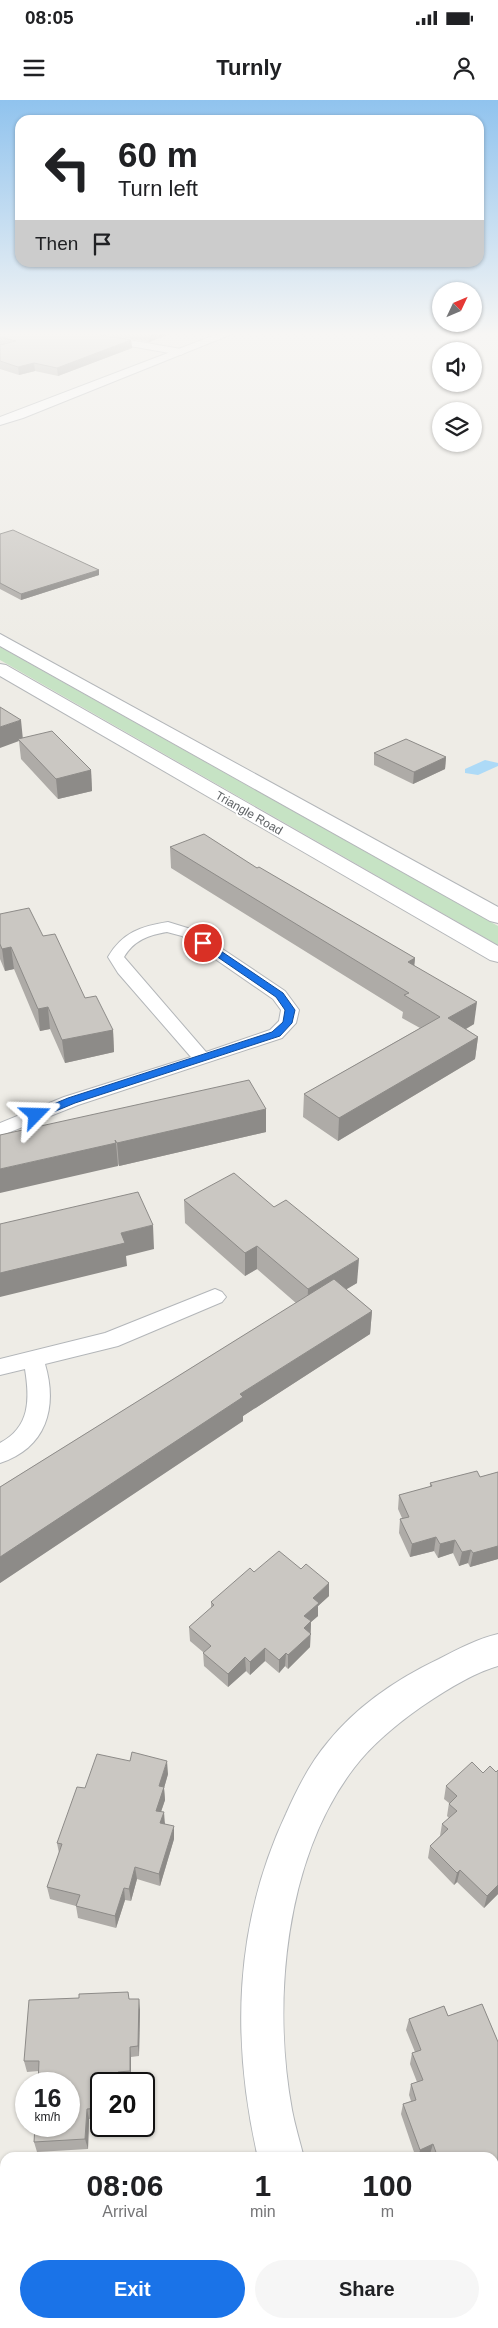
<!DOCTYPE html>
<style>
:root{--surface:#fff;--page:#f6f6f6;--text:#202124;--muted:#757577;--accent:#1a73e8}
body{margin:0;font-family:Helvetica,sans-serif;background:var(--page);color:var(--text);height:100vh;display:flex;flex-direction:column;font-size:19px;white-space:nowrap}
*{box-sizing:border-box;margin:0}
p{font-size:16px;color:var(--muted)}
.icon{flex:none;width:28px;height:28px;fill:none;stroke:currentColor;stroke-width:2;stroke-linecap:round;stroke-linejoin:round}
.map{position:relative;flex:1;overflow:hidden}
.panel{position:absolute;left:0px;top:2052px;width:499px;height:176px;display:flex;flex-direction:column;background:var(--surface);border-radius:15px 15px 0 0;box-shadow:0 1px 4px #0004}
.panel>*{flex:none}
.banner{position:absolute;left:15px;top:15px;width:469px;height:152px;border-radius:15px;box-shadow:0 1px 4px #0004;background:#fff;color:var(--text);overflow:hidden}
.needle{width:32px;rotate:46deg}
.tools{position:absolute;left:432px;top:182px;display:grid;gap:10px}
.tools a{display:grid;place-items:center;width:50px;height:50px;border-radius:50%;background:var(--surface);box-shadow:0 1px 4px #0004;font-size:25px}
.speed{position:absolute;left:15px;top:1972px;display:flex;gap:10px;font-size:25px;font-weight:700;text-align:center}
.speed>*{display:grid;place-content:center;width:65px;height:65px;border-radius:50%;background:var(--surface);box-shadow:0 1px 4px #0004;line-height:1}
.speed small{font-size:12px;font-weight:400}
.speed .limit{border:2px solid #111;border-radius:8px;background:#fff;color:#111}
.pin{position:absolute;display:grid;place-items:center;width:42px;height:42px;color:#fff;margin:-21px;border:2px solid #fff;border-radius:50%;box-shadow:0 1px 5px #0007}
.me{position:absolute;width:55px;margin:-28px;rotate:68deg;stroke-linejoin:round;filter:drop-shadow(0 0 4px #0008)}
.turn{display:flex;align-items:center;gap:18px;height:105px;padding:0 20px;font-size:22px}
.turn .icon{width:65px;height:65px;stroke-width:2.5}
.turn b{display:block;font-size:35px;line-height:42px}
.then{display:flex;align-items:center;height:48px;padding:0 20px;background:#0003;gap:10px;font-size:19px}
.eta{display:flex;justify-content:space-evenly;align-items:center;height:85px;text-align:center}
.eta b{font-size:30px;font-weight:800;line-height:35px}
.primary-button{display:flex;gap:10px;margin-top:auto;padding:10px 20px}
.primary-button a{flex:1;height:58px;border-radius:30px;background:var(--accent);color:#fff;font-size:20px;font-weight:800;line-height:58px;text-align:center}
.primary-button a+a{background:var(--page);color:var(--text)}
.status{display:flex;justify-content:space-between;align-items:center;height:35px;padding:0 25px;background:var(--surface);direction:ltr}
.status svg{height:14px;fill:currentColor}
header{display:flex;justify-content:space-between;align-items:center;height:65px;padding:0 20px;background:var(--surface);font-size:22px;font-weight:800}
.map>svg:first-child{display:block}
.green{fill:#c6e3c4}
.water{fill:#addaf7}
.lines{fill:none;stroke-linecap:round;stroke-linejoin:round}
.service-casing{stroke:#b3b6b9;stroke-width:2}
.minor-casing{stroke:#b3b6b9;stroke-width:2}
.tertiary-casing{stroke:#b3b6b9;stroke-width:2}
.service{fill:#fff;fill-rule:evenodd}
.minor{fill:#fff;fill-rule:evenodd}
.tertiary{fill:#fff;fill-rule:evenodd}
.wall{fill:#aeaba7}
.shaded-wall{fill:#8d8b88}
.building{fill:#cac7c2;stroke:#8d8b88}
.route{fill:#1a73e8;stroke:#114b97}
.labels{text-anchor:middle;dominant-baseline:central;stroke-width:4;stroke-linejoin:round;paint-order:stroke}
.far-street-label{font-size:12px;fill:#5d6164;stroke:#fff}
</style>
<div class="status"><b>08:05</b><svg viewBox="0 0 49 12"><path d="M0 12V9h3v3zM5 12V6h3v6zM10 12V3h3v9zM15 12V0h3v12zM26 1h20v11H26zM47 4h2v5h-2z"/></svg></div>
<header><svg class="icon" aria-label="menu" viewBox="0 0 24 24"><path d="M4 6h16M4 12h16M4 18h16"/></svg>Turnly<svg class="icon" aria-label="person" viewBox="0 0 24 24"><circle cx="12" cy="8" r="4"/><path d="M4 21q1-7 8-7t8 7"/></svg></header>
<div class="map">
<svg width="498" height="2228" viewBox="0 0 498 2228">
<rect width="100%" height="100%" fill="#eeece6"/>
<path class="green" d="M0 547 498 826V845L0 560Z"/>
<g class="water">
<path d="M485 660 498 663V666L478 675 465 673V669Z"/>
<path d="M0 2120 5 2124V2224H173L179 2228H0Z"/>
</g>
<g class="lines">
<g class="service-casing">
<g id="service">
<path d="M168 822 194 830 285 891 299 910 296 923 282 938 78 1005 0 1036V1023L64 997 191 957 118 873 108 857C122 833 141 826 168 822ZM167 832 182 836 273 899 281 910 279 921 270 930 206 952 124 857C134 840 149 835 167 832Z"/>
<path d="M215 1189 222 1192 226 1197 222 1202 118 1246 45 1264C58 1308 46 1348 0 1363V1343C30 1327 30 1300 25 1269L0 1275V1259L105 1233Z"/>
</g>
</g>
<g class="minor-casing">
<g id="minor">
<path d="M62 232H83L181 249 186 252 181 255 67 235Z"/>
<path d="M498 1534V1566C473 1573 443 1592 421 1607 397 1624 372 1644 354 1668 285 1758 272 1901 292 2010 295 2026 300 2042 304 2058H258C231 1940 234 1825 286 1714 297 1689 310 1663 328 1642 357 1606 397 1579 439 1559 458 1549 477 1539 498 1534Z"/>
<path d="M321 2224H370L372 2228H322Z"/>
</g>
</g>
<g class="tertiary-casing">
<g id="tertiary">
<path d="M223 232H237L23 318 0 325V317Z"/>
<path d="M0 534 498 807V823L490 821 0 546Z"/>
<path d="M0 564 6 565 498 846V862L490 860 0 576Z"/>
</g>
</g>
<use href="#service" class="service"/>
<use href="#minor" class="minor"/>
<use href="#tertiary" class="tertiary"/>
</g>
<g class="wall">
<path d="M0 232 131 240 132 248 58 276 35 271 19 275 0 269Z"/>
<path d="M92 232H175L149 242Z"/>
<path d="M0 434 99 470V475L21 500 0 489Z"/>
<path d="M0 607 22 638 91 670 92 691 58 699 21 659 19 641Z"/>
<path d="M374 653 446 657 445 669 413 684 374 665Z"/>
<path d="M170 747 257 768 415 858 414 865 474 924 466 929 478 937 475 959 338 1041 303 1017 304 994 420 928 402 918 403 912 171 768Z"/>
<path d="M0 814 43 836 85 898 113 930 114 952 65 963 50 929 40 931 14 869 5 871 0 859Z"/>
<path d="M266 1009V1032L119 1066 118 1064V1066L0 1035Z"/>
<path d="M184 1100 357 1183 346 1189 372 1211 370 1234 243 1316V1321L0 1483V1387L296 1203 257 1169 245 1176 185 1123Z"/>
<path d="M498 1372V1459L470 1467 468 1463 459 1466 453 1453 438 1458 434 1451 410 1457 399 1433 400 1419 402 1418 398 1409 399 1395 430 1387V1383L480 1377Z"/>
<path d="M254 1472 329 1496 318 1506V1516L311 1522 310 1547 288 1569 285 1566 279 1573 265 1561 250 1575 246 1571 228 1587 204 1566 203 1552 190 1541 189 1527 211 1508V1502Z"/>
<path d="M498 1670V1794L484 1808 457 1782 454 1785 428 1758 430 1746 440 1736 442 1724 449 1718 447 1716 449 1703 444 1699 446 1686 483 1673 496 1672Z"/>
<path d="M168 1674 164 1688 165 1700 161 1712 165 1724 174 1739 160 1786 137 1779 131 1801 125 1800 116 1828 78 1818 76 1806 50 1799 47 1787 59 1753 57 1743 85 1688Z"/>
<path d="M129 1899 140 1910 139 1956 131 1957V1982H120V1984H101V2019H89L88 2049 37 2052 34 2042 39 1971 27 1972 24 1961Z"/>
<path d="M482 1904 498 1942V2114L494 2116V2058H432L430 2054 423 2058H416L401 2014 403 2004 411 2001 409 1995 411 1984 417 1982 410 1964 412 1953 415 1952 406 1930 409 1919 444 1906 448 1916Z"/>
</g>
<g class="shaded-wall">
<path d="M154 232H175L149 242V234Z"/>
<path d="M131 240 132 248 58 276 57 268Z"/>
<path d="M34 263 35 271 19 275 18 267Z"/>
<path d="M99 470V475L21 500V494Z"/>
<path d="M21 620 23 640 18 639 19 641 0 648V627Z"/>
<path d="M446 657 445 669 413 684 414 672Z"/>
<path d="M91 670 92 691 58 699 56 679Z"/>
<path d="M11 847 14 869 5 871 2 849Z"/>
<path d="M415 858 413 880 408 862Z"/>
<path d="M477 902 474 924 445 941 448 918Z"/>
<path d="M48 907 50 929 40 931 38 909Z"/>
<path d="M113 930 114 952 65 963 62 940Z"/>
<path d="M478 937 475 959 338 1041 339 1018Z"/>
<path d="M266 1009V1032L119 1066 117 1043Z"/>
<path d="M116 1043 118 1066 0 1093V1069Z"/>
<path d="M153 1125 154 1149 126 1156 127 1166 0 1197V1173L121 1133Z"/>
<path d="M257 1146V1169L245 1176V1153Z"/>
<path d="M359 1159 357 1183 307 1213 308 1189Z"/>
<path d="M372 1211 370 1234 243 1316V1321L0 1483V1457L240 1294Z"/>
<path d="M436 1437 434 1451 410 1457 412 1444Z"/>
<path d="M498 1437V1459L470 1467 473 1453Z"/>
<path d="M455 1440 453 1453 438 1458 440 1444Z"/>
<path d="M471 1450 468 1463 459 1466 462 1452Z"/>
<path d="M329 1483V1496L318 1506V1516L311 1522 310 1547 288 1569V1555L304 1516 313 1498Z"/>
<path d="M265 1548V1561L250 1575V1562Z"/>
<path d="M286 1553 285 1566 279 1573V1560Z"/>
<path d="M245 1557 246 1571 228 1587V1574Z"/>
<path d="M167 1661 168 1674 164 1688 165 1700 157 1723 156 1711 159 1686Z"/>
<path d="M164 1712 165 1725 160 1723Z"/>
<path d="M174 1726V1739L160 1786 159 1774Z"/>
<path d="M135 1767 137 1779 131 1801 129 1789Z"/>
<path d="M460 1770 457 1782 454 1785 457 1773Z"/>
<path d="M498 1785V1794L484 1808 487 1796Z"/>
<path d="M124 1788 125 1800 116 1828 115 1816Z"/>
<path d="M139 1899 140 1910 139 1956 138 1946Z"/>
<path d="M130 1947 131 1957V1982L130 1971Z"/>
<path d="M118 1972 120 1982V1984H118Z"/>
<path d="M87 2009 89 2019 88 2049 85 2039Z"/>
<path d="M433 2044 430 2054 423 2058H418L420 2050Z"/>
<path d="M498 2106V2114L494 2116V2108Z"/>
</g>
<g class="building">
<path d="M0 232H82L131 240 57 268 34 263 18 267 0 261V245L16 241 0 237Z"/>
<path d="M138 232H154L149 234Z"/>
<path d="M13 430 99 470 21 494 0 483V434Z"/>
<path d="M0 607 21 620 0 627Z"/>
<path d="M52 631 91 670 56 679 18 639Z"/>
<path d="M406 639 446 657 414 672 374 653Z"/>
<path d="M204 734 257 768 259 767 415 858 408 862 477 902 448 918 478 937 339 1018 304 994 440 917 404 895 409 893 170 747Z"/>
<path d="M29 808 43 836 55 834 85 898 96 896 113 930 62 940 48 907 38 909 11 847 2 849 0 844V814Z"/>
<path d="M249 980 266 1009 117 1043 115 1040 116 1043 0 1069V1035Z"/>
<path d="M234 1073 274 1107 286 1100 359 1159 308 1189 257 1146 245 1153 184 1100Z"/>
<path d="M138 1092 153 1125 121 1133 125 1143 0 1173V1124Z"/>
<path d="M334 1179 372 1211 240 1294 243 1297 0 1457V1387Z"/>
<path d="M477 1371 480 1377 498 1372V1446L473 1453 471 1450 462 1452 455 1440 440 1444 436 1437 412 1444 400 1419 409 1417 399 1395 432 1386 430 1383Z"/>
<path d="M279 1451 301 1469 306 1464 329 1483 313 1498 319 1503 304 1516 311 1521 304 1528 311 1534 288 1555 286 1553 279 1560 265 1548 250 1562 245 1557 228 1574 203 1553 211 1546 189 1527 214 1505 211 1502 250 1468 254 1472Z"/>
<path d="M132 1652 167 1661 159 1686 164 1687 156 1711 164 1712 160 1723 174 1726 159 1774 135 1767 129 1789 124 1788 115 1816 76 1806 80 1795 47 1787 62 1744 57 1743 77 1687 85 1688 97 1654 130 1661Z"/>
<path d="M472 1662 483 1673 490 1666 496 1672 498 1670V1785L487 1796 460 1770 457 1773 430 1746 448 1729 442 1724 457 1711 449 1704 457 1696 446 1686Z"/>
<path d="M128 1892 129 1899H139L138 1946 130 1947V1971L118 1972V1984H101V2008L87 2009 85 2039 34 2042 35 2026H69V1984H38L39 1961H24L29 1900 79 1898V1894Z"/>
<path d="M482 1904 498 1942V2106L494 2108V2058H438L433 2044 420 2050 403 2004 416 2000 411 1984 423 1980 412 1953 421 1950 409 1919 444 1906 448 1916Z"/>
</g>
<linearGradient id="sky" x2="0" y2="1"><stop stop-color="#90c3ee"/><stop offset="0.43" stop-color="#f7f6f4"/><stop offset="1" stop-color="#f7f6f4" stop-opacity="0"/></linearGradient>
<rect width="498" height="544" fill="url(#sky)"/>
<path class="route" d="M200 841H206L283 893 295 910 292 923 280 936 75 1003 39 1018H32V1013L68 998 272 932 283 922 285 910 276 897 200 845Z"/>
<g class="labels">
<g class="far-street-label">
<text transform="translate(249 713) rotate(30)">Triangle Road</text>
</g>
</g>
</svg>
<div class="tools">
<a><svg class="needle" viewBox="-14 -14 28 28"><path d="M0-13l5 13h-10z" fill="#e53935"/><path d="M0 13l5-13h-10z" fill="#757577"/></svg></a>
<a><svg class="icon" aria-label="sound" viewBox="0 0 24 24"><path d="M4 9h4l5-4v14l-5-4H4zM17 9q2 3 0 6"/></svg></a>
<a><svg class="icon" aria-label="layers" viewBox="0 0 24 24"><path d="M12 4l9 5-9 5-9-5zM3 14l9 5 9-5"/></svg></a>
</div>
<div class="speed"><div>16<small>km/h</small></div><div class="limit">20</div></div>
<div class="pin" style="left:203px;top:843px;background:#d93025"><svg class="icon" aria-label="arrive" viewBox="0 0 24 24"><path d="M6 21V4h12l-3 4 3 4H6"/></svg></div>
<svg class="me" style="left:36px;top:1015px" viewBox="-20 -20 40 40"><path d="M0-17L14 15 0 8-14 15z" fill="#1a73e8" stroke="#fff" stroke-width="4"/></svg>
<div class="banner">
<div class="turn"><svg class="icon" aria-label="left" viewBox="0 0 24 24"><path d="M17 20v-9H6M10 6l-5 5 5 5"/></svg><div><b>60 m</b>Turn left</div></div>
<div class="then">Then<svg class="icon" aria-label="arrive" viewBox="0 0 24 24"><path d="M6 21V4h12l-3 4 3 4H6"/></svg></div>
</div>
<section class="panel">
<div class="eta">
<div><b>08:06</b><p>Arrival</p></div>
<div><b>1</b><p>min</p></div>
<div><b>100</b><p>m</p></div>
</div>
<div class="primary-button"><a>Exit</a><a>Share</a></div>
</section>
</div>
